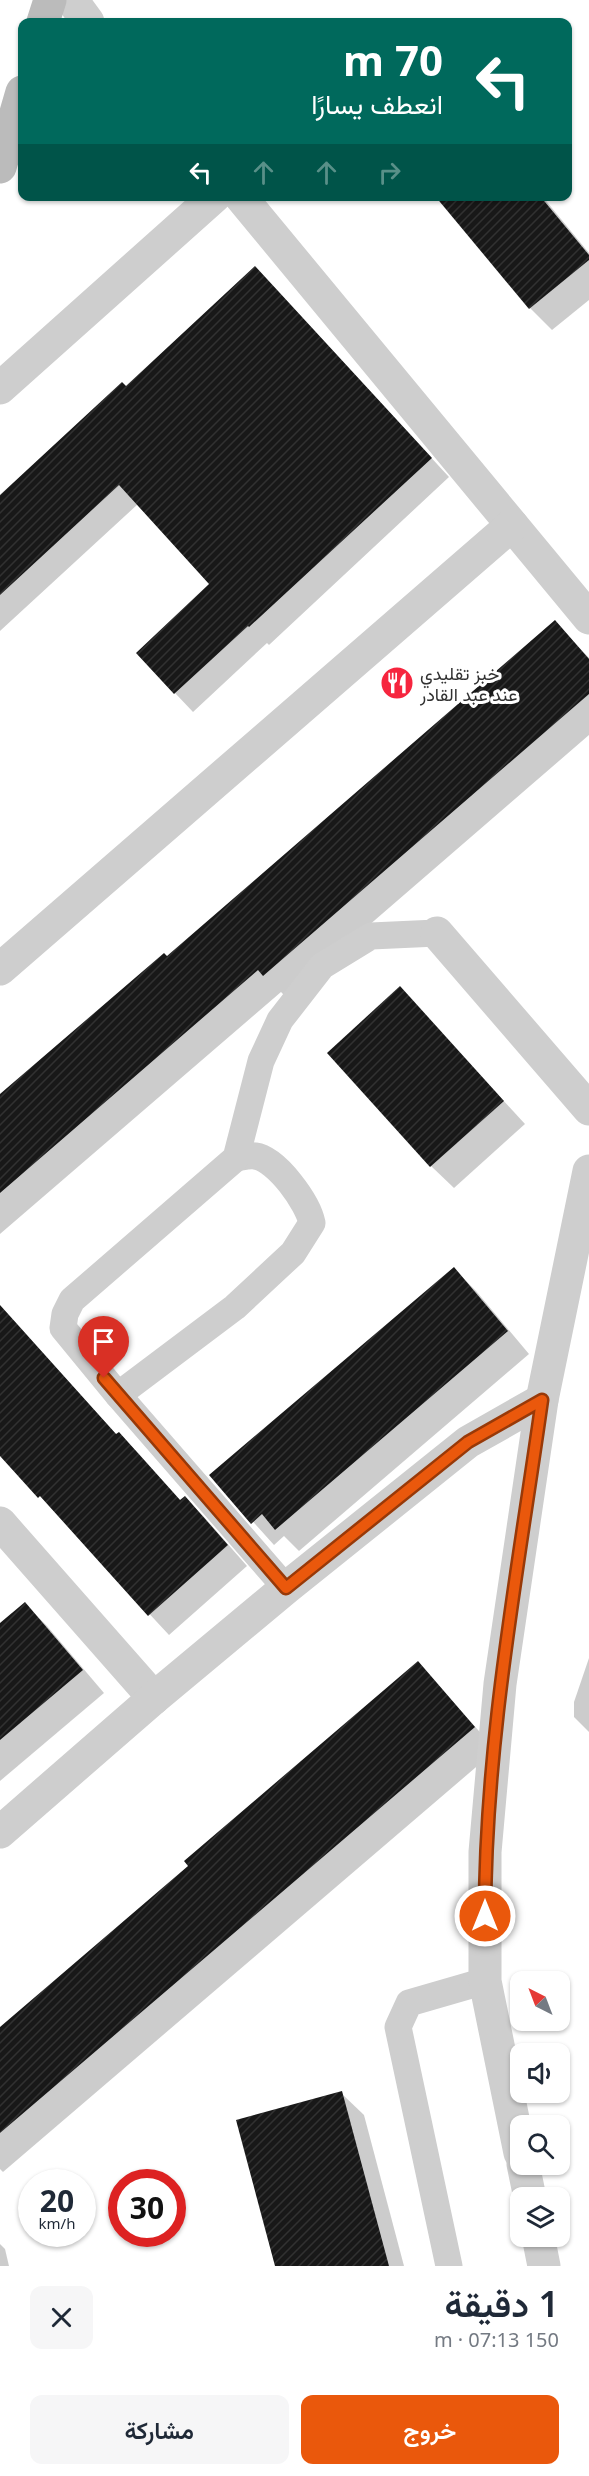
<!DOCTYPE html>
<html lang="ar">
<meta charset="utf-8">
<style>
:root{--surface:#fff;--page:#f6f6f7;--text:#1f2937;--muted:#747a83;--accent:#ea580c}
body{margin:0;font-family:"Noto Sans",Vazirmatn,sans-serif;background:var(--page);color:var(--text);direction:rtl;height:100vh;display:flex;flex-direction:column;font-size:22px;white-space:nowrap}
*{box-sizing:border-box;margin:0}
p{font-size:20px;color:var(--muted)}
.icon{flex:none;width:33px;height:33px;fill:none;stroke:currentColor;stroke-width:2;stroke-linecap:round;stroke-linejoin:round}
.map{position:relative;height:2266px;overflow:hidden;direction:ltr}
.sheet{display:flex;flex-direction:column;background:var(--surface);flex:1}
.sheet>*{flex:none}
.top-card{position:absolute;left:18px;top:18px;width:554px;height:183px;border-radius:12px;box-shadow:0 2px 4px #0004;direction:rtl;background:#00695c;color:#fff;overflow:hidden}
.needle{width:39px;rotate:318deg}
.fabs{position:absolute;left:510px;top:1971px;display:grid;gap:12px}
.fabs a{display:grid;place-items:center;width:60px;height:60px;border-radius:12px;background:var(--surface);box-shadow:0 2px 4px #0004;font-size:30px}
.speed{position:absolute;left:18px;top:2169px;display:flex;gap:12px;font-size:30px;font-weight:700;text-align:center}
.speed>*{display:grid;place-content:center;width:78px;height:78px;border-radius:50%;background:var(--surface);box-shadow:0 2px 4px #0004;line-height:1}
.speed small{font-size:15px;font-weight:400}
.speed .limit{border:9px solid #d22;background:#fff;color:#111}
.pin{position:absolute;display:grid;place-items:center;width:51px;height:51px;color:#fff;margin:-62px -26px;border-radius:50% 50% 50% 0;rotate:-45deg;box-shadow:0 0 6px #0007}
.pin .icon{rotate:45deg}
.me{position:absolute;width:66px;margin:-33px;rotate:0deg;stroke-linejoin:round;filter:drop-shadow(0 0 4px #0008)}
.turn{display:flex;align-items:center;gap:21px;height:126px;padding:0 30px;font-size:27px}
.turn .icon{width:78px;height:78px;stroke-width:2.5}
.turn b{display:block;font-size:42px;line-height:51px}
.lanes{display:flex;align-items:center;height:57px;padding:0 30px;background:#0003;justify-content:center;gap:30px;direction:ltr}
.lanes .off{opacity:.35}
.round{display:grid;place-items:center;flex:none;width:63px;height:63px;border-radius:12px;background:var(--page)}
.summary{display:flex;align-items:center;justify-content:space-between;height:102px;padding:0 30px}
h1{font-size:36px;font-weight:600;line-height:45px}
.primary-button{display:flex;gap:12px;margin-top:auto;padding:12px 30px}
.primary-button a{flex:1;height:69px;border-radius:12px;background:var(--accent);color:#fff;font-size:24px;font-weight:600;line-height:69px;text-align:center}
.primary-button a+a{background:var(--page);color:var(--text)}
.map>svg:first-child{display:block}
.shadow{fill:#0003}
.building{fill:url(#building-hatch)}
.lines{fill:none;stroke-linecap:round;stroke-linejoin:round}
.lane{stroke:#cecece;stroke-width:27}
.street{stroke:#cecece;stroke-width:33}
.secondary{stroke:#bbb;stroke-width:33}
.route-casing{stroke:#983908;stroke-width:15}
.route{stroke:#ea580c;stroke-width:10}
.labels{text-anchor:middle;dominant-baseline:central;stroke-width:6;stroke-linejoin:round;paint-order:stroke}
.poi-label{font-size:18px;fill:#313131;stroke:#fff;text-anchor:start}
</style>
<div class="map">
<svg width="589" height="2266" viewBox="0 0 589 2266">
<defs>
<pattern id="building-hatch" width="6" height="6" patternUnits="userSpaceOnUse" patternTransform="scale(1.5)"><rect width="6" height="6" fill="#181818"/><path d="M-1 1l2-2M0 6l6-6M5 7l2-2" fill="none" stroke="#313131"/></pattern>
</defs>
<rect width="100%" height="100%" fill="#fff"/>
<g class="shadow">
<path d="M437 196H542L589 253V300L552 330 530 308Z"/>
<path d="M274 287 449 477 269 645 267 643 193 712 175 693 211 584 138 504 0 631V497L126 388Z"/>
<path d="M555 622 589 658V735L286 997 281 992 0 1234V1096L167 958Z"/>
<path d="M400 988 525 1124 454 1188 431 1166Z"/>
<path d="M454 1269 476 1291 529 1354 299 1551 284 1536 274 1545 211 1475Z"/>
<path d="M8 1316 117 1435 119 1434 139 1454 181 1501 185 1498 204 1517 247 1566 169 1635 0 1453V1323Z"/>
<path d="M25 1604 47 1626 104 1693 0 1781V1625Z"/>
<path d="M589 1658V1732L574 1717V1702Z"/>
<path d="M418 1663 496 1750 3 2172 0 2169V2029L190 1867Z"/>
<path d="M341 2093 364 2115 404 2266H276Z"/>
<path d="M0 2244 5 2249 9 2266H0Z"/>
</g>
<g class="building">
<path d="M435 196H540L589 255V260L529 309Z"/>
<path d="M255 266 432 458 249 627 248 626 174 694 136 653 209 584 119 485 0 595V495L122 382 126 386Z"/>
<path d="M555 620 589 659V694L263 976 258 970 0 1193V1094L164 953 167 956Z"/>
<path d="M400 986 504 1101 430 1167 327 1053Z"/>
<path d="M454 1267 508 1331 275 1530 262 1514 251 1524 209 1475Z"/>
<path d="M0 1305 116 1434 119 1432 180 1500 185 1496 228 1545 148 1616 40 1496 38 1498 0 1456Z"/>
<path d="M25 1602 83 1670 0 1740V1623Z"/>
<path d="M418 1661 475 1727 0 2133V2027L188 1866 184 1861Z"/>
<path d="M342 2091 389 2266H275L236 2120Z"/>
</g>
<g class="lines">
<g class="lane">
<path d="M118 1395 235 1307 293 1253 312 1223C308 1203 277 1159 255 1156 250 1155 242 1157 236 1158"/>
<path d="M286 1588 118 1395 63 1328 65 1314 72 1300 236 1158 261 1061 280 1020 322 966 371 936 437 933"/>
<path d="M449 2266 398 2027 409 2003 485 1981"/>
</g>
<g class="street">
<path d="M72 0 88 22"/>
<path d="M240 196 589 618"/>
<path d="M0 388 215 196"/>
<path d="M437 933 589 1109"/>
<path d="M0 969 512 525"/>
<path d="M0 1523 154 1698"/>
<path d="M0 1832 154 1698 286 1588 468 1442 542 1400"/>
<path d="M520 2153 485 1981V1852L500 1684 542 1400 589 1171"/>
<path d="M523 2164 530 2198"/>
<path d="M538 2236 544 2266"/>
</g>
<g class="secondary">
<path d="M43 22 50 0"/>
<path d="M0 167 22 92"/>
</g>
</g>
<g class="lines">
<g class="route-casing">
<path id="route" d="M104 1378 286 1588 468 1442 542 1400C518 1571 485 1742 485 1916"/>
</g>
<use href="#route" class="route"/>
</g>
<defs>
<g id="restaurant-disc" transform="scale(1.725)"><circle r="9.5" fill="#f6253e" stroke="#fff"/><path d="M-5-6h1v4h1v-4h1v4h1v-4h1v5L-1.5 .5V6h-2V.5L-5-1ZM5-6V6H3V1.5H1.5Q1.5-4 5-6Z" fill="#fff"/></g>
</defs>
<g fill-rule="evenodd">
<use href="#restaurant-disc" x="397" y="683"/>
</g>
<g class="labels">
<g class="poi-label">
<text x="420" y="673">خبز تقليدي<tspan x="420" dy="21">عند عبد القادر</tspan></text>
</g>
</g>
</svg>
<div class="fabs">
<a><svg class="needle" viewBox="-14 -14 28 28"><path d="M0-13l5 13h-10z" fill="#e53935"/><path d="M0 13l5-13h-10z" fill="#747a83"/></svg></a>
<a><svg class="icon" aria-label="sound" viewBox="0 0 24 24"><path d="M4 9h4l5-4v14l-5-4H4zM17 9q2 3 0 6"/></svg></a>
<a><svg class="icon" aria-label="search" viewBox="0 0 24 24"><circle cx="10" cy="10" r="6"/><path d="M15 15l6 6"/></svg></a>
<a><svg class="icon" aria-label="layers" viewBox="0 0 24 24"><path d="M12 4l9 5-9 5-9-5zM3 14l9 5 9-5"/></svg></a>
</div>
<div class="speed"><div>20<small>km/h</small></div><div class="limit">30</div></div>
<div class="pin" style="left:104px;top:1378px;background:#d93025"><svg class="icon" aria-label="arrive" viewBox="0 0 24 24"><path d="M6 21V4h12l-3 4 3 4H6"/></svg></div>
<svg class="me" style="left:485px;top:1916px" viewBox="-20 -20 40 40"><circle r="17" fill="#ea580c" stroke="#fff" stroke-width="3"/><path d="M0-11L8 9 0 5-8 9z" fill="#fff"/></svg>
<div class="top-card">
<div class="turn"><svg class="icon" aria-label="left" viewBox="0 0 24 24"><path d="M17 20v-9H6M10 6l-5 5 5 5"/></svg><div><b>70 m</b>انعطف يسارًا</div></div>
<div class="lanes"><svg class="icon" aria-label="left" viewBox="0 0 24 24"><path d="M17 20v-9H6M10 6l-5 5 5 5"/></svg><svg class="icon off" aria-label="ahead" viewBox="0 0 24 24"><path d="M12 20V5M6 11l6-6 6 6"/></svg><svg class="icon off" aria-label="ahead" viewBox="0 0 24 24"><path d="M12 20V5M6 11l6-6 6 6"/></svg><svg class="icon off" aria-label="right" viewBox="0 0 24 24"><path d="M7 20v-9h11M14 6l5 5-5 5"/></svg></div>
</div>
</div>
<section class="sheet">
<div class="summary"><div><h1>1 دقيقة</h1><p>150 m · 07:13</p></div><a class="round"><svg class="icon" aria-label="close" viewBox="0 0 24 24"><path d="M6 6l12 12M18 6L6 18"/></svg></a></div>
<div class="primary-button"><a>خروج</a><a>مشاركة</a></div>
</section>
